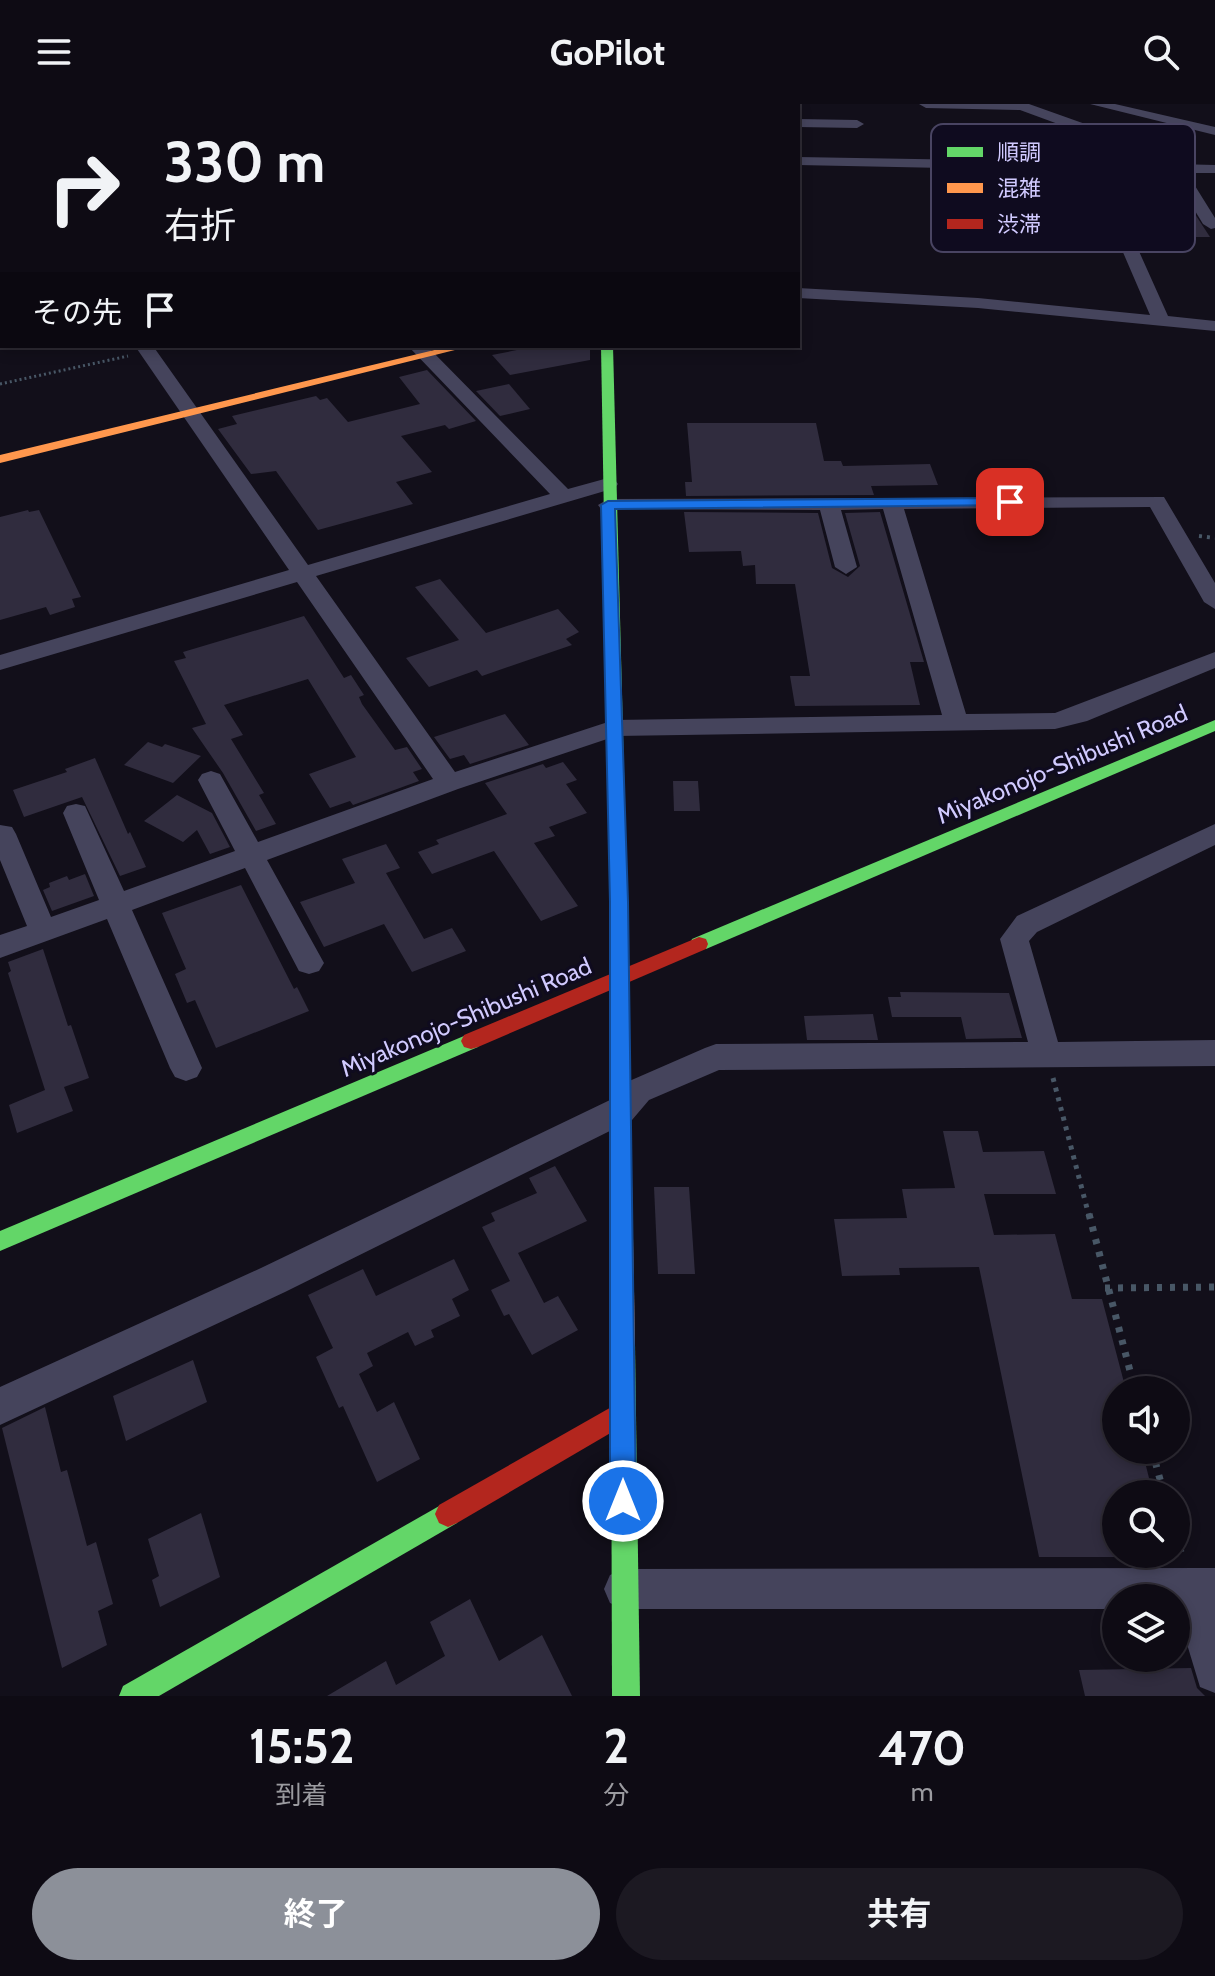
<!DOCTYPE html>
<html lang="ja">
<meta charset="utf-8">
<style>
:root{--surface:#0e0b14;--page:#1c1922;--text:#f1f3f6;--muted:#9b9ba0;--line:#2e2b34;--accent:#8c9099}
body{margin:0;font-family:Cabin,"Noto Sans JP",sans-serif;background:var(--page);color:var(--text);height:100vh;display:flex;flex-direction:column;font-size:30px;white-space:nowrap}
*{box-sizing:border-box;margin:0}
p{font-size:26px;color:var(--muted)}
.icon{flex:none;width:44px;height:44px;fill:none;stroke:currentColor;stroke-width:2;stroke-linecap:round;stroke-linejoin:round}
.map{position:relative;height:1592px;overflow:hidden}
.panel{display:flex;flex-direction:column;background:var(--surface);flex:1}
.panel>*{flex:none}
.banner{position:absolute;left:0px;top:0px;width:800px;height:244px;box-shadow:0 4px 12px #0003,0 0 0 2px var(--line);background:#0e0b14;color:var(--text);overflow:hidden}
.fabs{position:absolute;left:1102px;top:1272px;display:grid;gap:16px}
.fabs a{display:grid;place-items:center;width:88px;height:88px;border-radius:50%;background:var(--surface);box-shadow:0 4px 12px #0003,0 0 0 2px var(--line);font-size:40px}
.pin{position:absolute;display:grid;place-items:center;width:68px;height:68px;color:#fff;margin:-34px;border-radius:16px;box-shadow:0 4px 12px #0006}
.me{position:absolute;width:88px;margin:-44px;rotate:0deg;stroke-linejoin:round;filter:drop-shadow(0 0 6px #0008)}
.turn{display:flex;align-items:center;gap:28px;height:168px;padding:0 32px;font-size:36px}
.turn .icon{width:104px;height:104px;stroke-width:2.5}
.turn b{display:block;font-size:56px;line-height:68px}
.then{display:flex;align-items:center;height:76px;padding:0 32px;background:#0003;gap:16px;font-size:30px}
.eta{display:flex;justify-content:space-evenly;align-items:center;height:136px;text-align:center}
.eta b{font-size:48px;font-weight:700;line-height:56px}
.button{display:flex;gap:16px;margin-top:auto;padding:16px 32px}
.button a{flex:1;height:92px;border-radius:48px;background:var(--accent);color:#fff;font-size:32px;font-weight:700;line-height:92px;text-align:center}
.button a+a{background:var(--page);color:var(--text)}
header{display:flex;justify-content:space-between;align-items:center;height:104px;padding:0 32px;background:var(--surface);font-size:36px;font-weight:700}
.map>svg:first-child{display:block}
.building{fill:#302c3e}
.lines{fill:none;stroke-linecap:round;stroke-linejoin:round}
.path-far3{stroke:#485766;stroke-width:3;stroke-dasharray:2 3;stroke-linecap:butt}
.path-far2{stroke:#485766;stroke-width:4;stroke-dasharray:3 5;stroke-linecap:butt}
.path-far1{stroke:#485766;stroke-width:5;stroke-dasharray:4 6;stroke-linecap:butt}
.path{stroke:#485766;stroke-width:7;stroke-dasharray:5 8;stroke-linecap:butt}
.street{fill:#45445c;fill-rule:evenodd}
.fast{fill:#63d668;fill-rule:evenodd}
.slow{fill:#ff974d;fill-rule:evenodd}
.jam{fill:#b3261e;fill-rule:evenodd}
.route{fill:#1a73e8;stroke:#114b97;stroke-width:2}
.labels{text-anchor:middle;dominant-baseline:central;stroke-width:6;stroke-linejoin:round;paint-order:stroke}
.street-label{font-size:24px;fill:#d1caff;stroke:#0f0b1f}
.key{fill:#0f0b1f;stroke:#494462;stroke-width:2}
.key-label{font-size:22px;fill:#d1caff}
</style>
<header><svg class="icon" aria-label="menu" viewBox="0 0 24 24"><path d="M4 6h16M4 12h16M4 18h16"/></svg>GoPilot<svg class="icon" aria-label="search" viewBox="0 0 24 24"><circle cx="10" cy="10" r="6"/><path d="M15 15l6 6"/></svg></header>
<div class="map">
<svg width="1215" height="1592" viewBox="0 0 1215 1592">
<rect width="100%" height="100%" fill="#120f1a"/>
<g class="building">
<path d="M1115 70 1170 72 1210 133H1148L1123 91Z"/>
<path d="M537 242H590V256L510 271 492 251Z"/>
<path d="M427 266 476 317 449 325 445 321 401 332 432 368 396 378 413 400 318 426 276 367 251 370 218 325 237 320 232 312 316 292 320 296 327 294 348 318 420 300 399 273Z"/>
<path d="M509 280 530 305 500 312 476 287Z"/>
<path d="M687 319H816L824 357H841L843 362 930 360 938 381 871 382 874 391 686 392 685 378H692Z"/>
<path d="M28 406 29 408 39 406 81 493 72 495 75 503 50 511 46 503 0 516V413Z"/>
<path d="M684 408 818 409 832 464 848 473 860 462 845 409 880 408 924 558H910L920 601 795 602 790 572H810L795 480H756L755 461 743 462 741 447 689 448Z"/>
<path d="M440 475 486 529 558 505 579 528 566 535 572 541 482 572 477 566 429 583 406 554 459 536 415 483Z"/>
<path d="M304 512 344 574 351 571 364 591 359 593 362 600 395 646 407 643 422 665 413 668 419 677 353 701 350 697 330 704 309 670 356 653 308 575 224 601 243 631 231 635 264 689 259 691 276 720 256 727 223 669 192 624 206 620 174 557 186 554 183 548Z"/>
<path d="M505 610 529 641 470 660 464 651 450 655 434 633Z"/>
<path d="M148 638 162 643 165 640 201 652 173 679 124 661Z"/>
<path d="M95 654 128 730 130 728 146 763 120 772 82 693 24 713 13 686 67 668 65 665Z"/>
<path d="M563 658 577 676 566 680 587 709 549 723 555 732 534 739 578 802 541 817 494 747 432 770 418 748 439 740 436 736 507 710 485 679 543 660 546 664Z"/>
<path d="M673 677H698L700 707H674Z"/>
<path d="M177 691 212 709 230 743 210 750 197 726 183 738 144 717Z"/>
<path d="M386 740 400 764 386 769 424 835 452 824 466 847 412 868 384 820 324 843 300 798 355 779 342 755Z"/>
<path d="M85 770 94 792 52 807 43 786 50 783 49 779 67 772 69 776Z"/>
<path d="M241 781 294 885 297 883 309 907 216 944 195 896 187 899 175 870 186 865 162 809Z"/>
<path d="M43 845 68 922 71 921 89 974 64 983 73 1007 17 1029 9 1001 45 986 8 869 11 867 8 858Z"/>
<path d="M900 888 1009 889 1022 934 966 935 961 913H892L888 893H901Z"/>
<path d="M873 910 878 936H807L804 912Z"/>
<path d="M943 1027H978L983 1048 1044 1047 1056 1090H984L994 1131 1055 1130 1072 1195H1102L1126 1286H1116V1346H1142L1153 1390H1116V1453H1039L979 1163 899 1164 900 1171 842 1172 834 1115 907 1114 902 1085 955 1084Z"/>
<path d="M555 1062 587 1117 518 1149 544 1199 558 1192 578 1226 532 1251 509 1210 504 1212 491 1186 510 1177 482 1123 495 1117 491 1109 537 1089 529 1074Z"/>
<path d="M654 1083H689L695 1170H658Z"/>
<path d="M454 1155 469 1186 452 1195 460 1212 431 1226 434 1233 415 1242 408 1228 367 1249 373 1262 359 1270 377 1308 394 1298 420 1355 377 1378 343 1302 339 1304 316 1253 333 1244 308 1191 363 1165 376 1192Z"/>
<path d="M193 1256 207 1298 126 1337 113 1292Z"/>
<path d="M45 1303 61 1368 67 1366 87 1442 96 1438 113 1500 98 1507 107 1541 62 1564 2 1324Z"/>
<path d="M201 1409 220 1473 160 1503 152 1476 159 1472 148 1435Z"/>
<path d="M470 1495 499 1557 542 1531 572 1592H327L386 1557 396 1581 445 1552 430 1518Z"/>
<path d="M1191 1564 1197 1584 1205 1592H1085L1079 1566Z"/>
</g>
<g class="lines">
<path class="path-far3" d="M0 280 128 252"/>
<path class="path-far2" d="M1199 432 1215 434"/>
<path class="path-far1" d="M1053 974 1089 1112"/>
<g class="path">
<path d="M1089 1110 1135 1286"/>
<path d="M1105 1184 1215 1183"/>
<path d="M1152 1346 1164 1390"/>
<path d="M1176 1431 1182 1452"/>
</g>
<g class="street">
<path d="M47 0H66L45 2Z"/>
<path d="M248 0H262L246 2Z"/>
<path d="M498 0H512L497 2Z"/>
<path d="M609 0H666L668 2H609Z"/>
<path d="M919 0H1029L1178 53 1180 56 1175 60 1215 61V69H1187L1215 114V124L1211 125 1203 120 1172 69 1103 67 1168 212 1215 217V227L978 204 798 194V184L978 194 1150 211 1088 67 798 61V53L1084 58 1069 24 1020 6 926 4ZM1086 30 1168 59 1171 60 1099 58Z"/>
<path d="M1090 0H1115L1215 23V31Z"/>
<path d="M0 9H2L0 18Z"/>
<path d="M798 15 857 16 864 20 857 24 798 23Z"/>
<rect x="0" y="33" width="2" height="11"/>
<path d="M2 96V106L0 107V97Z"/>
<path d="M2 147V157L0 158V148Z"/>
<path d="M135 242H153L308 461 550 390 408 242H427L568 385 608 374 615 376 618 380 615 384 316 472 455 668 614 616 942 611 883 405 841 406 857 463 846 470 835 463 820 406 601 405 598 401 608 395 1164 393 1215 479V505L1204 498 1150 403 904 405 966 610 1055 609 1215 548V564L1087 617 1055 625 616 632 458 685 267 756 324 859 319 867 309 870 299 867 245 764 132 806 202 964 197 973 186 977 175 973 170 964 107 815 0 854V831L27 822 0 756V721L12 723 16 730 51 813 99 796 63 709 67 702 76 700 85 702 124 787 235 747 198 676 202 670 211 667 220 670 258 738 433 675 297 478 0 566V551L289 466Z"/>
<path d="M1215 720V741L1037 828 1029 837 1058 938 1215 936V962L719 966 649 996 632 1016 285 1188 0 1321V1283L261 1164 610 996 627 978 705 944 716 940 1028 938 1000 835 1017 812Z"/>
<path d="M1215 1464V1589L1200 1583 1176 1504V1494H1116V1505H624L610 1499 604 1485 610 1471 624 1465Z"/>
</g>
<g class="fast">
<path d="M601 242H613L625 706 617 712 609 706Z"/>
<path d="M1215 616V627L706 845H692L690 840 692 835Z"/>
<path d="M471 929 478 931 481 937 478 943 0 1147V1127Z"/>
<path d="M623 1229 631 1232 635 1240 640 1592H612L611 1240 615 1232Z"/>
<path d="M448 1397 457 1401 461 1410 457 1419 159 1592H119L123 1582Z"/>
</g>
<g class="slow">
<rect x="0" y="211" width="2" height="6"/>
<path d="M451 242H471L0 359V351Z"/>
<path d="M617 700 625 706 635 1240 631 1248 623 1251 615 1248 611 1240 609 706Z"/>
</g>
<g class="jam">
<path d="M699 833 706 835 708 840 706 845 478 943 471 945 464 943 461 937 464 931Z"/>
<path d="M622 1297 631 1301 634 1309 631 1317 457 1419 448 1423 439 1419 435 1410 439 1401Z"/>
</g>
</g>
<path class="route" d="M1010 394 1017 398 1015 401 615 405 628 798 636 1397 632 1406 623 1410 614 1406 610 1397V798L601 401 608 397Z"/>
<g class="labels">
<g class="street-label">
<text transform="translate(1062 660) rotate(-23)">Miyakonojo-Shibushi Road</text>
<text transform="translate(466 913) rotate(-23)">Miyakonojo-Shibushi Road</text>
</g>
</g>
<rect x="931" y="20" width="264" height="128" rx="12" class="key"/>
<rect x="947" y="43" width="36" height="10" fill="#63d668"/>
<rect x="947" y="79" width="36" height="10" fill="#ff974d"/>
<rect x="947" y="115" width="36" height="10" fill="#b3261e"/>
<g class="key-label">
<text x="997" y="56">順調</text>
<text x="997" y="92">混雑</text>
<text x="997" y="128">渋滞</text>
</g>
</svg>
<div class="fabs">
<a><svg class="icon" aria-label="sound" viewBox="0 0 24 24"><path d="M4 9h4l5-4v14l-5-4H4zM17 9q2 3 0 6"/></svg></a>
<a><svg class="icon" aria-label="search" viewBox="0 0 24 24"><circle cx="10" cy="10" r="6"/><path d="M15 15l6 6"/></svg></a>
<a><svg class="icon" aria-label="layers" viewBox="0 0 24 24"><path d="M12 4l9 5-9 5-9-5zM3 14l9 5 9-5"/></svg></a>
</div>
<div class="pin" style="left:1010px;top:398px;background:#d93025"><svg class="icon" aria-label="arrive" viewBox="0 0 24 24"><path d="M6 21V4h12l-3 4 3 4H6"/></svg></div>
<svg class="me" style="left:623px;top:1397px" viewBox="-20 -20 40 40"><circle r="17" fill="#1a73e8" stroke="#fff" stroke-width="3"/><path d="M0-11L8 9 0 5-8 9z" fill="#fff"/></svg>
<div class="banner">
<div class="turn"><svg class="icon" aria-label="right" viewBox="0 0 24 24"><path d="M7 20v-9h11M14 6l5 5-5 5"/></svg><div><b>330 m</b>右折</div></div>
<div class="then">その先<svg class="icon" aria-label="arrive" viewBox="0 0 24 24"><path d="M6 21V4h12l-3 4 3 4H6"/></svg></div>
</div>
</div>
<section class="panel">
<div class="eta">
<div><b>15:52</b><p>到着</p></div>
<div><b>2</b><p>分</p></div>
<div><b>470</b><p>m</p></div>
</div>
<div class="button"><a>終了</a><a>共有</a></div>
</section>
